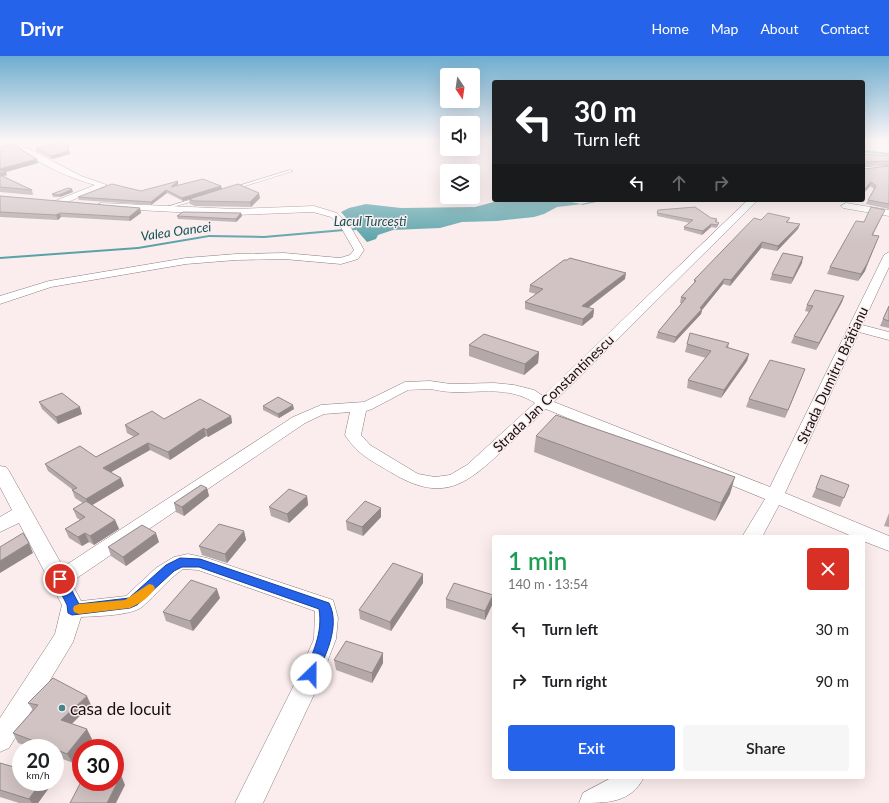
<!DOCTYPE html>
<meta charset="utf-8">
<style>
:root{--surface:#fff;--page:#f6f6f6;--text:#202124;--muted:#757577;--accent:#2563eb}
body{margin:0;font-family:Lato,sans-serif;background:var(--page);color:var(--text);height:100vh;display:flex;flex-direction:column;font-size:15px;white-space:nowrap}
*{box-sizing:border-box;margin:0}
p{font-size:13px;color:var(--muted)}
.icon{flex:none;width:22px;height:22px;fill:none;stroke:currentColor;stroke-width:2;stroke-linecap:round;stroke-linejoin:round}
.map{position:relative;flex:1;overflow:hidden}
.details{position:absolute;left:492px;top:479px;width:373px;height:244px;display:flex;flex-direction:column;background:var(--surface);border-radius:4px;box-shadow:0 4px 16px #0002}
.details>*{flex:none}
.guide{position:absolute;left:492px;top:24px;width:373px;height:122px;border-radius:4px;box-shadow:0 4px 16px #0002;background:#202124;color:#fff;overflow:hidden}
.needle{width:26px;rotate:167deg}
.controls{position:absolute;left:440px;top:12px;display:grid;gap:8px}
.controls a{display:grid;place-items:center;width:40px;height:40px;border-radius:4px;background:var(--surface);box-shadow:0 4px 16px #0002;font-size:20px}
.speed{position:absolute;left:12px;top:683px;display:flex;gap:8px;font-size:20px;font-weight:700;text-align:center}
.speed>*{display:grid;place-content:center;width:52px;height:52px;border-radius:50%;background:var(--surface);box-shadow:0 4px 16px #0002;line-height:1}
.speed small{font-size:10px;font-weight:400}
.speed .limit{border:6px solid #d22;background:#fff;color:#111}
.pin{position:absolute;display:grid;place-items:center;width:34px;height:34px;color:#fff;margin:-17px;border:2px solid #fff;border-radius:50%;box-shadow:0 1px 4px #0007}
.me{position:absolute;width:44px;margin:-22px;rotate:23deg;stroke-linejoin:round;filter:drop-shadow(0 0 3px #0008)}
.turn{display:flex;align-items:center;gap:14px;height:84px;padding:0 16px;font-size:18px}
.turn .icon{width:52px;height:52px;stroke-width:2.5}
.turn b{display:block;font-size:28px;line-height:34px}
.lanes{display:flex;align-items:center;height:38px;padding:0 16px;background:#0003;justify-content:center;gap:20px;direction:ltr}
.lanes .off{opacity:.35}
.round{display:grid;place-items:center;flex:none;width:42px;height:42px;border-radius:4px;background:var(--page)}
.summary{display:flex;align-items:center;justify-content:space-between;height:68px;padding:0 16px}
h1{font-size:24px;font-weight:600;line-height:30px;color:#1e9e55}
.action{display:flex;gap:8px;margin-top:auto;padding:8px 16px}
.action a{flex:1;height:46px;border-radius:4px;background:var(--accent);color:#fff;font-size:16px;font-weight:600;line-height:46px;text-align:center}
.action a+a{background:var(--page);color:var(--text)}
ul{padding:0;list-style:none}
li{display:flex;align-items:center;gap:12px;height:52px;padding:0 16px}
li div{flex:1}
li b{display:block;font-size:15px}
li em{font-style:normal}
header{display:flex;align-items:center;gap:24px;box-sizing:border-box;height:56px;padding:0 20px;background:var(--accent);color:#fff}
header strong{font-size:19px}
nav{display:flex;gap:22px;margin-inline-start:auto;font-size:14px}
.map>svg:first-child{display:block}
.water{fill:#58a2a9}
.lines{fill:none;stroke-linecap:round;stroke-linejoin:round}
.stream{fill:#58a2a9;fill-rule:evenodd}
.lane-casing{stroke:#8b7e7f;stroke-width:1}
.street-casing{stroke:#8b7e7f;stroke-width:1}
.lane{fill:#fff;fill-rule:evenodd}
.street{fill:#fff;fill-rule:evenodd}
.wall{fill:#b4a8a9}
.shaded-wall{fill:#928889}
.building{fill:#d1c3c4;stroke:#928889}
.route{fill:#2563eb;stroke:#184099}
.slow{fill:#f59e0b}
.poi-dot{fill:#40878e;stroke:#fbeced;stroke-width:1.5}
.labels{text-anchor:middle;dominant-baseline:central;stroke-width:3;stroke-linejoin:round;paint-order:stroke}
.far-water-label{font-size:13px;font-style:italic;fill:#0f5156;stroke:#fbeced}
.street-label{font-size:14px;fill:#151011;stroke:#fbeced}
.near-poi-label{font-size:17px;fill:#151011;stroke:#fbeced;text-anchor:start}
</style>
<header>
<strong>Drivr</strong>
<nav><a>Home</a><a>Map</a><a>About</a><a>Contact</a></nav>
</header>
<div class="map">
<svg width="889" height="747" viewBox="0 0 889 747">
<rect width="100%" height="100%" fill="#fbeced"/>
<path class="water" d="M501 144H559L582 148 557 151 544 158 534 161 497 165 462 166 440 172 393 174 378 179 376 183 367 186 341 156 349 152 366 148 401 152 475 151Z"/>
<g class="lines">
<g class="stream">
<path d="M863 94 889 97V99L863 96Z"/>
<path d="M600 144H606L582 149 581 148Z"/>
<path d="M355 172H356V174L264 182 209 181 138 193 0 203V201L138 191 209 179 264 180Z"/>
</g>
<g class="lane-casing">
<g id="lane">
<path d="M290 114 293 115 232 134 228 133Z"/>
<path d="M199 141 201 142V143L162 154 160 153Z"/>
</g>
</g>
<g class="street-casing">
<g id="street">
<path d="M22 92H28L81 120 107 129 61 149H55V145L95 129C68 122 46 110 22 96Z"/>
<path d="M889 110V114L863 115V111Z"/>
<path d="M748 144H758L554 346 770 431 884 199 889 196V211L862 269 889 276V284L859 276 785 437 889 480V495L863 485V481H854L779 449 762 481H742L765 443 546 353C531 367 517 381 502 395 464 431 441 446 392 417 371 404 359 400 345 379L350 356 324 358 305 367 71 526 81 545 126 540 156 512 174 501 188 498 207 502 333 544 338 562 336 583 318 630 263 747H235L295 627 314 583 315 555 198 514 183 513C167 524 156 539 142 551 130 560 96 560 81 561L73 586 9 692 0 696V662L55 578 62 549 19 467 0 476V461L12 454 0 431V410L6 411 9 415 63 511 293 361 321 349 364 346 405 326 430 325 451 328 494 327 514 329 534 334 543 340ZM430 333C437 334 445 336 452 336 481 337 509 330 535 347L467 409 450 419 435 421 418 418 370 389 361 379 366 355 372 353 408 334Z"/>
<path d="M101 147 235 153 314 150 337 157 350 170 364 194 358 203 341 208 284 203 236 204 186 208 51 231 0 248V240L49 225 186 202 236 198 284 197 340 202 350 199 354 194 342 173 331 161 313 156 235 159 98 152 96 150Z"/>
<path d="M846 147 889 154V160L843 152 841 150Z"/>
<path d="M613 721H644C631 747 608 747 579 747L583 737Z"/>
</g>
</g>
<use href="#lane" class="lane"/>
<use href="#street" class="street"/>
</g>
<g class="wall">
<path d="M67 85 70 98 52 103 36 95V92Z"/>
<path d="M0 91 20 93 38 107 6 116 7 119 3 120 32 134 33 139 0 136Z"/>
<path d="M863 98 889 100V109L864 110V113L889 110V153L866 148 868 144 874 133 870 130 863 138Z"/>
<path d="M178 125V128L177 129 221 130 222 133 183 145 167 137 151 149 79 144 78 141 141 135Z"/>
<path d="M73 136 60 141H53L52 138Z"/>
<path d="M0 140 140 152 141 157 130 165 61 161 58 164 0 161Z"/>
<path d="M260 142 251 151 195 150 190 148 189 143Z"/>
<path d="M844 144H858L856 146Z"/>
<path d="M658 154 717 163V166L719 167 718 170 716 172 711 171 702 179 684 174V171L690 167 657 160Z"/>
<path d="M241 157 242 160 236 166 178 163 177 160Z"/>
<path d="M882 160 873 179 865 215 858 225 827 218 830 211 864 166Z"/>
<path d="M790 162 788 166 800 168 798 173 777 195 761 192 730 230 723 228 702 254 701 258 674 287 656 282 658 276 682 247H680L681 241 694 227V224L761 164Z"/>
<path d="M567 204 625 223 588 252 594 253 593 261 582 270 525 253V246L536 238 529 236 530 229Z"/>
<path d="M802 207 791 228 770 224 772 218Z"/>
<path d="M844 240 842 246 816 294 791 287 794 280 809 256 805 255 807 249Z"/>
<path d="M889 250V272L880 270 883 263Z"/>
<path d="M729 287 728 292 749 298 747 305 721 342 687 332 688 324 706 302 685 296 687 288Z"/>
<path d="M469 289 539 296 538 307 524 319 469 300Z"/>
<path d="M802 321 785 362 746 351 749 343Z"/>
<path d="M39 346 82 358 58 368 42 353Z"/>
<path d="M263 350 294 353 279 362 263 354Z"/>
<path d="M231 360 232 367 208 381 206 380 170 404 150 394 111 416 121 422 124 430 92 449 115 464 119 473 94 489 89 486 82 490 69 482 65 473 80 464 77 462 73 453 83 447 75 442 72 434H73L48 415 45 408 96 401 134 381 127 377 125 369 164 363Z"/>
<path d="M536 380 730 438 715 465 534 396Z"/>
<path d="M849 429 840 451 812 441 816 432Z"/>
<path d="M207 432 209 440 184 460 176 456 174 447Z"/>
<path d="M307 440 308 449 289 467 271 460 269 451Z"/>
<path d="M889 457V471L884 470Z"/>
<path d="M381 461 363 480 347 474 346 465Z"/>
<path d="M244 475 246 484 227 507 202 499 199 490Z"/>
<path d="M159 486 126 510 111 500 108 491Z"/>
<path d="M423 518V527L391 575 360 563 359 554Z"/>
<path d="M493 539 492 549 485 564 446 552V543Z"/>
<path d="M220 542 193 575 166 565 163 556Z"/>
<path d="M383 597V607L372 627 336 614 334 604Z"/>
<path d="M28 647 91 649 72 668 92 683 84 692H81L73 707 55 700V692H33L18 687 13 677 33 654Z"/>
<path d="M0 707 21 726H49L51 729 38 747H19L0 741Z"/>
</g>
<g class="shaded-wall">
<path d="M69 95 70 98 52 103 51 100Z"/>
<path d="M37 103 38 107 6 116 7 119 0 121V113Z"/>
<path d="M178 125V128L171 134V131Z"/>
<path d="M871 126 870 130 863 138V135Z"/>
<path d="M221 130 222 133 183 145 182 142Z"/>
<path d="M72 133 73 136 60 141 59 139Z"/>
<path d="M166 134 167 137 151 149V146Z"/>
<path d="M259 137 260 142 251 151 250 146Z"/>
<path d="M140 152 141 157 130 165 129 161Z"/>
<path d="M60 157 61 161 58 164 56 159Z"/>
<path d="M241 157 242 160 236 166V163Z"/>
<path d="M711 168V171L702 179 703 175Z"/>
<path d="M800 168 798 173 777 195 778 190Z"/>
<path d="M762 186 761 192 730 230 731 224Z"/>
<path d="M876 187 865 215 858 225 861 218Z"/>
<path d="M803 201 802 207 791 228 793 222Z"/>
<path d="M626 217 625 223 581 257 582 250Z"/>
<path d="M724 223 723 228 702 254 701 258 674 287 676 281Z"/>
<path d="M844 240 842 246 816 294 819 287Z"/>
<path d="M594 253 593 261 582 270 583 263Z"/>
<path d="M539 296 538 307 524 319 525 308Z"/>
<path d="M749 298 747 305 721 342 724 334Z"/>
<path d="M805 313 802 321 785 362 788 354Z"/>
<path d="M293 349 294 353 279 362 278 358Z"/>
<path d="M80 351 82 358 58 368 56 361Z"/>
<path d="M231 360 232 367 208 381 206 374Z"/>
<path d="M204 372 206 380 170 404 168 396Z"/>
<path d="M148 387 150 394 106 419 103 412Z"/>
<path d="M735 421 730 438 715 465 721 447Z"/>
<path d="M121 422 124 430 89 451 86 443Z"/>
<path d="M207 432 209 440 184 460 182 451Z"/>
<path d="M307 440 308 449 289 467 287 458Z"/>
<path d="M381 452V461L363 480 362 471Z"/>
<path d="M115 464 119 473 94 489 90 480Z"/>
<path d="M244 475 246 484 227 507 225 498Z"/>
<path d="M85 477 89 486 82 490 78 481Z"/>
<path d="M156 477 159 486 126 510 123 501Z"/>
<path d="M29 487 33 497 0 517V505Z"/>
<path d="M423 518V527L391 575 390 566Z"/>
<path d="M217 533 220 542 193 575 190 565Z"/>
<path d="M493 539 492 549 485 564V555Z"/>
<path d="M383 597V607L372 627V617Z"/>
<path d="M87 640 91 649 66 673 61 664Z"/>
<path d="M87 673 92 683 84 692H81V696L73 707 67 698Z"/>
<path d="M121 719 125 729 116 747H107Z"/>
<path d="M41 726H49L51 729 38 747H32L29 743Z"/>
</g>
<g class="building">
<path d="M67 85 69 95 51 100 36 92Z"/>
<path d="M11 88 19 91 20 93 37 103 0 113V91Z"/>
<path d="M863 98 889 100V105L863 106 864 113 889 110V148L868 144 876 130 871 126 863 135Z"/>
<path d="M0 114 6 115 0 117Z"/>
<path d="M0 119 32 134 0 131Z"/>
<path d="M203 123 221 130 182 142 166 134 151 146 78 141 112 128 141 135 178 125 171 131Z"/>
<path d="M238 128 259 137 250 146 194 145 189 143Z"/>
<path d="M68 132 72 133 59 139 52 138Z"/>
<path d="M0 140 140 152 129 161 60 157 56 159 0 156Z"/>
<path d="M695 151 711 162 717 163 715 165 719 167 717 169 711 168 703 175 684 171 693 164 657 157 658 154Z"/>
<path d="M871 151 885 154 872 179 879 180 867 208 861 218 830 211 856 165 864 166Z"/>
<path d="M183 156 241 157 236 163 177 160Z"/>
<path d="M768 157 790 162 786 166 800 168 778 190 762 186 731 224 724 223 700 252 702 253 676 281 658 276 686 242 681 241 696 225 694 224 754 162 761 164Z"/>
<path d="M783 197 803 201 793 222 772 218Z"/>
<path d="M570 202 626 217 582 250 594 253 583 263 525 246 543 233 530 229 564 204H567Z"/>
<path d="M815 234 844 240 819 287 794 280 813 250 807 249Z"/>
<path d="M889 250V265L883 263Z"/>
<path d="M690 277 729 287 726 291 749 298 724 334 688 324 711 295 687 288Z"/>
<path d="M484 278 539 296 525 308 469 289Z"/>
<path d="M770 304 805 313 788 354 749 343Z"/>
<path d="M62 337 80 351 56 361 39 346Z"/>
<path d="M278 341 293 349 278 358 263 350Z"/>
<path d="M200 343 231 360 206 374 204 372 168 396 148 387 103 412 121 422 86 443 72 434 77 432 45 408 80 390 96 401 139 378 125 369 152 355 164 363Z"/>
<path d="M556 359 735 421 721 447 536 380Z"/>
<path d="M821 419 849 429 844 442 816 432Z"/>
<path d="M201 429 207 432 182 451 174 447Z"/>
<path d="M289 433 307 440 287 458 269 451Z"/>
<path d="M86 445 115 464 90 480 85 477 78 481 65 473 85 461 73 453Z"/>
<path d="M365 445 381 452 362 471 346 465Z"/>
<path d="M219 468 244 475 225 498 199 490Z"/>
<path d="M142 469 156 477 123 501 108 491Z"/>
<path d="M23 477 29 487 0 505V491Z"/>
<path d="M393 507 423 518 390 566 359 554Z"/>
<path d="M191 524 217 533 190 565 163 556Z"/>
<path d="M454 527 493 539 485 555 446 543Z"/>
<path d="M346 585 383 597 372 617 334 604Z"/>
<path d="M53 622 87 640 61 664 87 673 67 698 55 693V692H52L13 677 38 649 28 647Z"/>
<path d="M0 707 21 713V726H41L29 743 0 734Z"/>
<path d="M115 719H121L107 747H70L81 726H115Z"/>
</g>
<linearGradient id="sky" x2="0" y2="1"><stop stop-color="#6eadcf"/><stop offset="0.45" stop-color="#fdf6f7"/><stop offset="1" stop-color="#fdf6f7" stop-opacity="0"/></linearGradient>
<rect width="889" height="188" fill="url(#sky)"/>
<path class="route" d="M180 502 200 503 329 547C341 570 325 601 315 622L311 624 306 622 304 618C313 596 323 577 319 553L199 511H182L174 515 137 549 130 552 72 559 68 557 67 549 54 523 56 520H64L79 548 129 542 166 509Z"/>
<path class="slow" d="M149 528 153 529 155 532C150 541 139 548 130 552L79 558 74 556 73 553 74 550 79 548 125 544Z"/>
<circle class="poi-dot" cx="62" cy="652" r="4"/>
<g class="labels">
<g class="far-water-label">
<text x="370" y="165">Lacul Turcești</text>
<text transform="translate(176 175) rotate(-8)">Valea Oancei</text>
</g>
<g class="street-label">
<text transform="translate(832 319) rotate(-65)">Strada Dumitru Brătianu</text>
<text transform="translate(553 337) rotate(-44)">Strada Jan Constantinescu</text>
</g>
<g class="near-poi-label">
<text x="70" y="652">casa de locuit</text>
</g>
</g>
</svg>
<div class="controls">
<a><svg class="needle" viewBox="-14 -14 28 28"><path d="M0-13l5 13h-10z" fill="#e53935"/><path d="M0 13l5-13h-10z" fill="#757577"/></svg></a>
<a><svg class="icon" aria-label="sound" viewBox="0 0 24 24"><path d="M4 9h4l5-4v14l-5-4H4zM17 9q2 3 0 6"/></svg></a>
<a><svg class="icon" aria-label="layers" viewBox="0 0 24 24"><path d="M12 4l9 5-9 5-9-5zM3 14l9 5 9-5"/></svg></a>
</div>
<div class="speed"><div>20<small>km/h</small></div><div class="limit">30</div></div>
<div class="pin" style="left:60px;top:523px;background:#d93025"><svg class="icon" aria-label="arrive" viewBox="0 0 24 24"><path d="M6 21V4h12l-3 4 3 4H6"/></svg></div>
<svg class="me" style="left:311px;top:618px" viewBox="-20 -20 40 40"><circle r="19" fill="#fff"/><path d="M0-13L10 11 0 6-10 11z" fill="#2563eb"/></svg>
<div class="guide">
<div class="turn"><svg class="icon" aria-label="left" viewBox="0 0 24 24"><path d="M17 20v-9H6M10 6l-5 5 5 5"/></svg><div><b>30 m</b>Turn left</div></div>
<div class="lanes"><svg class="icon" aria-label="left" viewBox="0 0 24 24"><path d="M17 20v-9H6M10 6l-5 5 5 5"/></svg><svg class="icon off" aria-label="ahead" viewBox="0 0 24 24"><path d="M12 20V5M6 11l6-6 6 6"/></svg><svg class="icon off" aria-label="right" viewBox="0 0 24 24"><path d="M7 20v-9h11M14 6l5 5-5 5"/></svg></div>
</div>
<section class="details">
<div class="summary"><div><h1>1 min</h1><p>140 m · 13:54</p></div><a class="round" style="background:#d93025;color:#fff"><svg class="icon" aria-label="close" viewBox="0 0 24 24"><path d="M6 6l12 12M18 6L6 18"/></svg></a></div>
<ul>
<li><svg class="icon" aria-label="left" viewBox="0 0 24 24"><path d="M17 20v-9H6M10 6l-5 5 5 5"/></svg><div><b>Turn left</b></div><em>30 m</em></li>
<li><svg class="icon" aria-label="right" viewBox="0 0 24 24"><path d="M7 20v-9h11M14 6l5 5-5 5"/></svg><div><b>Turn right</b></div><em>90 m</em></li>
</ul>
<div class="action"><a>Exit</a><a>Share</a></div>
</section>
</div>
